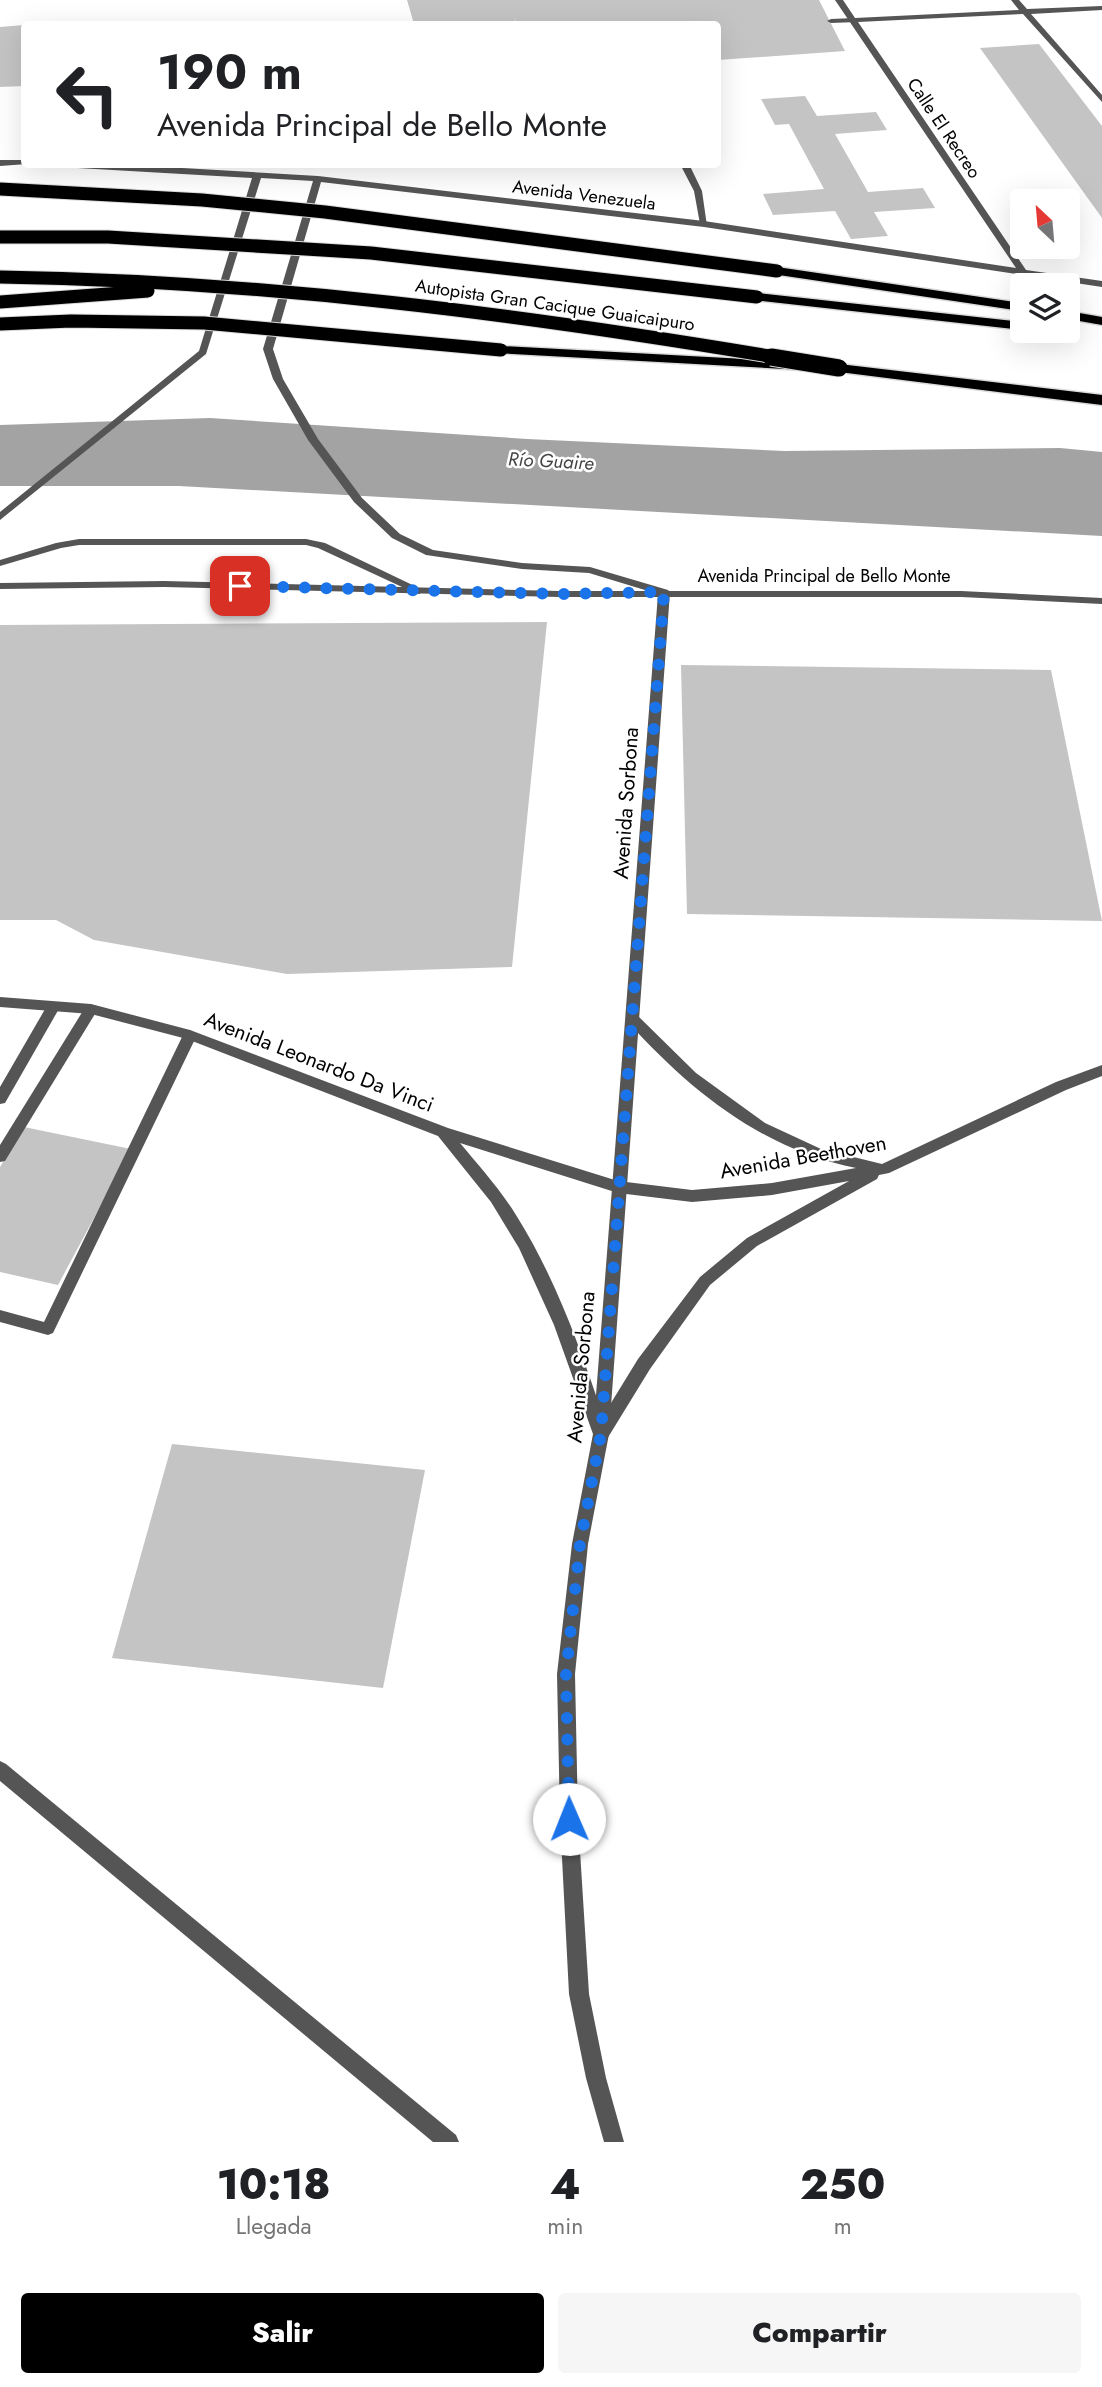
<!DOCTYPE html>
<html lang="es">
<meta charset="utf-8">
<style>
:root{--surface:#fff;--page:#f6f6f6;--text:#202124;--muted:#757577;--accent:#000}
body{margin:0;font-family:Jost,sans-serif;background:var(--page);color:var(--text);height:100vh;display:flex;flex-direction:column;font-size:26px;white-space:nowrap}
*{box-sizing:border-box;margin:0}
p{font-size:23px;color:var(--muted)}
.icon{flex:none;width:38px;height:38px;fill:none;stroke:currentColor;stroke-width:2;stroke-linecap:round;stroke-linejoin:round}
.map{position:relative;height:2142px;overflow:hidden}
.sheet{display:flex;flex-direction:column;background:var(--surface);flex:1}
.sheet>*{flex:none}
.hud{position:absolute;left:21px;top:21px;width:700px;height:147px;border-radius:7px;box-shadow:0 7px 28px #0002;background:#fff;color:var(--text);overflow:hidden}
.needle{width:46px;rotate:334deg}
.controls{position:absolute;left:1010px;top:189px;display:grid;gap:14px}
.controls a{display:grid;place-items:center;width:70px;height:70px;border-radius:7px;background:var(--surface);box-shadow:0 7px 28px #0002;font-size:35px}
.pin{position:absolute;display:grid;place-items:center;width:60px;height:60px;color:#fff;margin:-30px;border-radius:14px;box-shadow:0 4px 10px #0006}
.me{position:absolute;width:77px;margin:-38px;rotate:359deg;stroke-linejoin:round;filter:drop-shadow(0 0 5px #0008)}
.turn{display:flex;align-items:center;gap:24px;height:147px;padding:0 21px;font-size:32px}
.turn .icon{width:91px;height:91px;stroke-width:2.5}
.turn b{display:block;font-size:49px;line-height:60px}
.eta{display:flex;justify-content:space-evenly;align-items:center;height:119px;text-align:center}
.eta b{font-size:42px;font-weight:800;line-height:49px}
.button{display:flex;gap:14px;margin-top:auto;padding:14px 21px}
.button a{flex:1;height:80px;border-radius:7px;background:var(--accent);color:#fff;font-size:28px;font-weight:800;line-height:80px;text-align:center}
.button a+a{background:var(--page);color:var(--text)}
.map>svg:first-child{display:block}
.water{fill:#a3a3a3}
.building{fill:#c4c4c4}
.lines{fill:none;stroke-linecap:round;stroke-linejoin:round}
.motorway-casing{stroke:#dbdbdb;stroke-width:3}
.service{fill:#555;fill-rule:evenodd}
.minor{fill:#555;fill-rule:evenodd}
.tertiary{fill:#555;fill-rule:evenodd}
.motorway{fill:#000;fill-rule:evenodd}
.motorway-bridge-far1-casing{stroke:#dbdbdb;stroke-width:15;stroke-linecap:butt}
.motorway-bridge-casing{stroke:#dbdbdb;stroke-width:19;stroke-linecap:butt}
.motorway-bridge-far1{stroke:#000;stroke-width:13}
.motorway-bridge{stroke:#000;stroke-width:17}
.route{stroke:#1a73e8;stroke-width:12;stroke-dasharray:0 21.6}
.labels{text-anchor:middle;dominant-baseline:central;stroke-width:5;stroke-linejoin:round;paint-order:stroke}
.far-street-label{font-size:18px;fill:#000;stroke:#fff}
.far-water-label{font-size:19px;font-style:italic;fill:#444;stroke:#fff}
.street-label{font-size:21px;fill:#000;stroke:#fff}
</style>
<div class="map">
<svg width="1102" height="2142" viewBox="0 0 1102 2142">
<rect width="100%" height="100%" fill="#fff"/>
<path class="water" d="M210 418 527 439 784 451 1060 448 1102 452V536L179 486H0V425Z"/>
<g class="building">
<path d="M407 0H819L845 51 718 60V24H518L514 17 517 24H414Z"/>
<path d="M24 25V86L0 87V27Z"/>
<path d="M1039 44 1102 126V218L980 48Z"/>
<path d="M805 96 817 116 876 112 887 130 835 134 868 192 923 188 935 208 874 212 888 236 851 239 835 211 773 215 763 194 824 189 789 124 775 125 761 99Z"/>
<path d="M547 622 512 967 287 974 94 940 56 920H0V625Z"/>
<path d="M681 665 1051 670 1102 921 687 914Z"/>
<path d="M24 1127 131 1149 58 1285 0 1272V1167Z"/>
<path d="M172 1444 425 1470 383 1688 112 1658Z"/>
</g>
<g class="lines">
<g class="motorway-casing">
<g id="motorway">
<path d="M777 267 1022 303V311L772 274V268Z"/>
<path d="M757 293 1022 322V330L752 300V294Z"/>
<path d="M1068 311 1102 317V325L1068 319Z"/>
<path d="M501 346 839 364 1102 395V405L839 372 496 353 494 350 496 347Z"/>
</g>
</g>
<g class="service">
<path d="M854 18 858 20 857 22 831 23 827 21 831 19Z"/>
<path d="M680 164H689L702 191 707 226 700 224 694 191Z"/>
<path d="M79 539H306L325 543 425 591 419 594 415 593 318 548 306 545H79L61 548 0 566V560L56 543Z"/>
<path d="M53 1002 60 1007 5 1103 0 1104V1087L48 1004Z"/>
<path d="M91 1004 98 1009 5 1161 0 1162V1145L86 1006Z"/>
<path d="M190 1030 197 1035 53 1333 48 1335 0 1322V1310L44 1322 183 1035Z"/>
</g>
<g class="minor">
<path d="M835 0H843L855 18 1019 10 1011 0H1019L1027 9 1102 6V10L1031 14 1102 95V102L1023 14 858 22 1026 270 1102 281V287L704 227 321 182 273 349 283 379 318 439 362 498 400 534 433 550 522 563 590 567 668 590 670 592 609 1434 588 1544 575 1674 578 1819 589 1994 606 2078 624 2142H604L586 2078 569 1994 560 1819 557 1674 572 1544 593 1434 658 594 589 573 522 569 426 555 392 538 354 502 308 440 273 379 263 349 313 181 261 178 206 354 0 520V512L199 351 252 178 60 167 56 164H113L318 176 704 221 1016 268Z"/>
<path d="M0 160H24V164H27L0 166Z"/>
<path d="M0 1761 6 1764 456 2135 459 2142H433L0 1781Z"/>
</g>
<g class="tertiary">
<path d="M164 581 559 591H961L1102 598V604L961 597H559L164 587 0 589V583Z"/>
<path d="M0 997 91 1004 190 1030 448 1128 618 1181 692 1190 772 1183 856 1168C764 1150 690 1091 628 1022L626 1019 628 1016H638L696 1073 765 1123 821 1149 882 1164 1056 1082 1102 1065V1076L1066 1090 889 1173 879 1175 877 1179 757 1246 710 1285 650 1369 607 1439 601 1441 595 1439 593 1434 554 1325 519 1248 491 1202 438 1136 187 1039 91 1014 0 1007ZM460 1143 618 1193 692 1202 772 1195 849 1181 747 1238 700 1277 638 1359 603 1416C580 1347 555 1277 516 1215 500 1189 479 1166 460 1143Z"/>
</g>
<use href="#motorway" class="motorway"/>
<g class="motorway-bridge-far1-casing">
<g id="motorway-bridge-far1">
<path d="M0 189 202 200 325 212 777 271"/>
<path d="M0 237H108L371 253 757 297"/>
<path d="M0 277C266 281 519 314 781 358"/>
<path d="M0 302 148 291"/>
<path d="M0 324 71 321 204 323 501 350"/>
</g>
</g>
<g class="motorway-bridge-casing">
<path id="motorway-bridge" d="M771 357 839 368"/>
</g>
<use href="#motorway-bridge-far1" class="motorway-bridge-far1"/>
<use href="#motorway-bridge" class="motorway-bridge"/>
</g>
<g class="lines">
<path class="route" d="M240 586 559 594 664 592 601 1434 580 1544 566 1674 569 1819"/>
</g>
<g class="labels">
<g class="far-street-label">
<text transform="translate(944 128) rotate(56)">Calle El Recreo</text>
<text transform="translate(584 195) rotate(7)">Avenida Venezuela</text>
<text transform="translate(555 305) rotate(8)">Autopista Gran Cacique Guaicaipuro</text>
<text x="824" y="576">Avenida Principal de Bello Monte</text>
</g>
<g class="far-water-label">
<text transform="translate(551 461) rotate(3)">Río Guaire</text>
</g>
<g class="street-label">
<text transform="translate(626 803) rotate(-86)">Avenida Sorbona</text>
<text transform="translate(319 1062) rotate(21)">Avenida Leonardo Da Vinci</text>
<text transform="translate(803 1157) rotate(-10)">Avenida Beethoven</text>
<text transform="translate(581 1367) rotate(-85)">Avenida Sorbona</text>
</g>
</g>
</svg>
<div class="controls">
<a><svg class="needle" viewBox="-14 -14 28 28"><path d="M0-13l5 13h-10z" fill="#e53935"/><path d="M0 13l5-13h-10z" fill="#757577"/></svg></a>
<a><svg class="icon" aria-label="layers" viewBox="0 0 24 24"><path d="M12 4l9 5-9 5-9-5zM3 14l9 5 9-5"/></svg></a>
</div>
<div class="pin" style="left:240px;top:586px;background:#d93025"><svg class="icon" aria-label="arrive" viewBox="0 0 24 24"><path d="M6 21V4h12l-3 4 3 4H6"/></svg></div>
<svg class="me" style="left:569px;top:1819px" viewBox="-20 -20 40 40"><circle r="19" fill="#fff"/><path d="M0-13L10 11 0 6-10 11z" fill="#1a73e8"/></svg>
<div class="hud">
<div class="turn"><svg class="icon" aria-label="left" viewBox="0 0 24 24"><path d="M17 20v-9H6M10 6l-5 5 5 5"/></svg><div><b>190 m</b>Avenida Principal de Bello Monte</div></div>
</div>
</div>
<section class="sheet">
<div class="eta">
<div><b>10:18</b><p>Llegada</p></div>
<div><b>4</b><p>min</p></div>
<div><b>250</b><p>m</p></div>
</div>
<div class="button"><a>Salir</a><a>Compartir</a></div>
</section>
